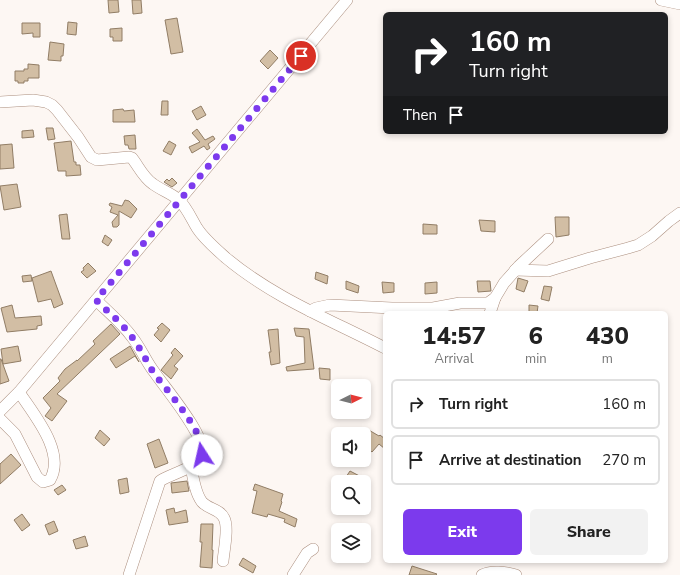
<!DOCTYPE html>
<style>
:root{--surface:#fff;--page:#f2f2f2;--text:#222;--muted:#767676;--line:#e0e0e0;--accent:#7c3aed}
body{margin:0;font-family:"Nunito Sans",sans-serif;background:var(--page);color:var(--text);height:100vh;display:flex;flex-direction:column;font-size:15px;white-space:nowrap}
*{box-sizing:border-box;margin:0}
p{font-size:13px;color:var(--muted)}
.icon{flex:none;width:22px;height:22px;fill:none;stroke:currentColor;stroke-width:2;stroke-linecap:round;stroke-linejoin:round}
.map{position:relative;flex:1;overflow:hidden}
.sheet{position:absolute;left:383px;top:311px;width:285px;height:252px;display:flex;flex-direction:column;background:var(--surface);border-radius:6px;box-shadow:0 2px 6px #0003}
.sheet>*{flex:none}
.hud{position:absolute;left:383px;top:12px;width:285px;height:122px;border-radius:6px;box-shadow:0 2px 6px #0003;background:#202124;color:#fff;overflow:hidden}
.needle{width:26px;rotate:84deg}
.tools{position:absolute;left:331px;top:379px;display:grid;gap:8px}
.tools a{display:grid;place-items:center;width:40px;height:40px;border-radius:6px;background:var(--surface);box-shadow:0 2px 6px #0003;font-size:20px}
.pin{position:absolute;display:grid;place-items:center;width:34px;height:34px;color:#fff;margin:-17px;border:2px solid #fff;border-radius:50%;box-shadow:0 1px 4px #0007}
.me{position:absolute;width:44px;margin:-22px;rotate:350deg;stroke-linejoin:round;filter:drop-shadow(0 0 3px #0008)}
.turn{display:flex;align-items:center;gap:14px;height:84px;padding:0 20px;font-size:18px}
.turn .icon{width:52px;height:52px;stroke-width:2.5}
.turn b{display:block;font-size:28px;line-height:34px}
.then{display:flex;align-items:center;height:38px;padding:0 20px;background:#0003;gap:8px;font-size:15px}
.eta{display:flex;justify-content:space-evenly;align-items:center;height:68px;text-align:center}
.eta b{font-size:24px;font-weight:800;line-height:28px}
.button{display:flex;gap:8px;margin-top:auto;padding:8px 20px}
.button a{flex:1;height:46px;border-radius:6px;background:var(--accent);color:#fff;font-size:16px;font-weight:800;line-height:46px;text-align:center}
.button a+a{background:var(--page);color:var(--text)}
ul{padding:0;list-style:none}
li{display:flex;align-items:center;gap:12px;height:50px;margin:0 8px 6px;padding:0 12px;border:2px solid var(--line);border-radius:6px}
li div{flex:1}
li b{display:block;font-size:15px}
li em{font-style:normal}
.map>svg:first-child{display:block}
.building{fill:#d2bea4;stroke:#917d65}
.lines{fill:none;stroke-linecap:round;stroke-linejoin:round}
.minor-casing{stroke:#ac8f7f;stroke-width:12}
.minor{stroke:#fff;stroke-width:11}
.route{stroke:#7c3aed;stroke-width:7;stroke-dasharray:0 12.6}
</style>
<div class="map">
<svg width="680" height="575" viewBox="0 0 680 575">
<rect width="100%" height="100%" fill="#fdf7f3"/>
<g class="building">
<path d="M108 0H118L119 12 109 13Z"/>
<path d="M132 0H141L142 13 133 14Z"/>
<path d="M177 18 183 52 171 54 165 20Z"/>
<path d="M68 22 77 23 76 35 67 34Z"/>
<path d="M22 23H40V37H33V33L22 34Z"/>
<path d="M122 28V41H113V37H110V29Z"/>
<path d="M50 42 64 44 63 56H61V61L48 60Z"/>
<path d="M270 50 278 58 268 69 260 61Z"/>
<path d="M28 64 39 65V78H28V81H24V83H18V81H15V71H24V69H28Z"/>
<path d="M162 101H168V115H161Z"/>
<path d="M201 106 206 115 197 120 192 111Z"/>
<path d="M123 109 124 111 134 110 135 122H113V110Z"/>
<path d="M46 128H53L55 139 48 140Z"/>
<path d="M197 129 205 140 213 136 215 139 208 144 210 148 207 150 204 146 192 153 189 147 200 142 192 133Z"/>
<path d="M33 130 34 137 22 138V131Z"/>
<path d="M135 135 136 149H129L128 145H125L124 136Z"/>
<path d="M71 141 74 162H76V165H80L81 175 66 176V171H58L54 143Z"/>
<path d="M169 141 176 145 171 155 163 151Z"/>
<path d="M12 144 14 168 0 169V145Z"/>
<path d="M172 178 177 183 172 187 164 182 167 179 169 181Z"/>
<path d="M17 184 21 207 4 210 0 186Z"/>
<path d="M125 200 129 201 137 209 131 218 119 211V225L117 227H113L112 222 118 215 110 212 112 207 109 205 110 203 122 206Z"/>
<path d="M67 214 70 239H62L59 215Z"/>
<path d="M555 217H569V235L556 237Z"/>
<path d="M479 220 495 221V232L481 231Z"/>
<path d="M423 224 437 225V234H423Z"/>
<path d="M105 235 112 240 108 246 102 242Z"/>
<path d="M88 263 96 271 87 278 81 272 84 270 83 268Z"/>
<path d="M51 271 63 304 54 308 51 299 38 302 32 278Z"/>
<path d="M316 272 328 276 327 284 315 279Z"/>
<path d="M31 275 32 281 23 282 22 276Z"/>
<path d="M518 278 528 281 524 292 516 289Z"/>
<path d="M346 281 359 286 358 293 346 289Z"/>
<path d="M477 281H490L491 291 478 292Z"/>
<path d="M382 282 394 283V292L383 293Z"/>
<path d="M437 282V293L425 294V283Z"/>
<path d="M544 286 552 287 549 301 541 299Z"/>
<path d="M12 305 15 318 41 316 42 325 37 326V329L7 332 1 308Z"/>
<path d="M529 305 538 306 537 313H529Z"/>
<path d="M162 323 170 330 161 342 154 335 159 329 157 328Z"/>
<path d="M111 324 120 334 57 394 67 401 52 421 45 416 51 408 43 398 60 381 58 378 65 369 77 360V361L95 344 93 341Z"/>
<path d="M294 328 309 329 314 369 287 371 286 367 305 363 304 337 296 336Z"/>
<path d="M278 329 280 363 271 365 269 352H271L268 330Z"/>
<path d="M18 346 21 361 3 364 1 349Z"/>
<path d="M130 346 139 362 135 356 116 368 110 359Z"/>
<path d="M175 348 183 356 174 366 178 369 171 379 161 370 173 355 171 353Z"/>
<path d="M0 359H1L9 381 0 384Z"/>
<path d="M319 368 330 369V380L320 379Z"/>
<path d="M367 429 379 436 380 435 385 439V449L379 444 372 452 366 447 369 444 364 441V440L368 434 366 432Z"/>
<path d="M100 430 110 439 104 446 95 438Z"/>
<path d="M159 439 168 463 155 468 147 444Z"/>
<path d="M11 454 21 465 0 484V464Z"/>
<path d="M211 462 212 469 205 471 204 464Z"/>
<path d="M350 471 371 482H355L346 477Z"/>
<path d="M127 478 129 492 120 494 118 480Z"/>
<path d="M187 481 189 491 172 493 171 483Z"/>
<path d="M255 484 283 494 281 501 282 502 279 511 297 519 295 527 284 522 285 519 268 514 267 517 252 513 257 491 253 490Z"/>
<path d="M62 485 66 490 58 495 54 490Z"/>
<path d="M174 508 175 513 186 510 188 522 169 525 166 510Z"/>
<path d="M22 514 30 525 22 531 14 520Z"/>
<path d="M54 521 58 531 49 535 45 525Z"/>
<path d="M201 524H213L212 550H213L212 568 200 567 202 542H200Z"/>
<path d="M85 536 88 546 76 549 73 540Z"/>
<path d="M243 558 256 566 253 573 239 565Z"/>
<path d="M412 566 437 574 436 575H409Z"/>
</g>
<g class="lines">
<g class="minor-casing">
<g id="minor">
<path d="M661 0 680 4"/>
<path d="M0 102 33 100 46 102 52 105 57 110 78 137 91 157 97 160 129 157 132 158C139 167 143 177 153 184 161 190 171 193 179 200 187 208 191 218 197 228 204 239 216 249 226 258 274 298 331 320 385 348"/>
<path d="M515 270 548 271 590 258 628 248 638 245 652 236 669 221 680 213"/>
<path d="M96 300C108 312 122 323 132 337 141 348 146 362 155 373 165 388 206 436 202 453 199 468 172 473 160 481L129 575"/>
<path d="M310 311 316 308 330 305 392 308H433L460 303H488L495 298 504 283 519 266 548 239"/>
<path d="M490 313 495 298"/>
<path d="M0 411 19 392 347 0"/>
<path d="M0 419 15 434 37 477 43 482 50 480C66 452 34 415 19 392"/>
<path d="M191 466C193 477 195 493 202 502 208 509 220 509 224 518 229 527 224 550 223 561"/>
<path d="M293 575 307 553 313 549"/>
<path d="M482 575C491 570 506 572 516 575"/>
</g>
</g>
<use href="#minor" class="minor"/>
</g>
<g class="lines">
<path class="route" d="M202 455C208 436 165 388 153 372 146 360 140 348 132 337 122 323 108 312 96 300L301 56"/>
</g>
</svg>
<div class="tools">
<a><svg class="needle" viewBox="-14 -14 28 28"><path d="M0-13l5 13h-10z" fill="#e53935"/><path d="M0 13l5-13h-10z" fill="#767676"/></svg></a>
<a><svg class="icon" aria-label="sound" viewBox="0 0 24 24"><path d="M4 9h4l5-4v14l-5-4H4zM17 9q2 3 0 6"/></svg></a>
<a><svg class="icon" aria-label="search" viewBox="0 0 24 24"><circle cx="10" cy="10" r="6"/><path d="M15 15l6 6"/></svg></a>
<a><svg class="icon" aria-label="layers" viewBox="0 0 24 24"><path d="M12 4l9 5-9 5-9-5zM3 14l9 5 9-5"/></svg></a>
</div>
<div class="pin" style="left:301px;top:56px;background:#d93025"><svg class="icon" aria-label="arrive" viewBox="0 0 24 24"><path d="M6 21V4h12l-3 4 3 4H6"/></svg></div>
<svg class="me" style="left:202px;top:455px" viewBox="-20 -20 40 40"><circle r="19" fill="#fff"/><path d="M0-13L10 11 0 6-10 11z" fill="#7c3aed"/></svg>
<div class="hud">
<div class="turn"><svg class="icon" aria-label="right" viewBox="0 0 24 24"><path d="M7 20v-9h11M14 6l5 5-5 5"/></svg><div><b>160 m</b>Turn right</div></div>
<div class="then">Then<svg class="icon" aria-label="arrive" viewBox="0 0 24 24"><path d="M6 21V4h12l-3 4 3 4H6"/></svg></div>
</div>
<section class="sheet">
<div class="eta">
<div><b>14:57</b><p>Arrival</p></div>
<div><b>6</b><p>min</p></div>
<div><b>430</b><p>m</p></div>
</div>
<ul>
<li><svg class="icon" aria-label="right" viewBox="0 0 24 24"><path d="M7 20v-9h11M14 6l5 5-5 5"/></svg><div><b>Turn right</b></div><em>160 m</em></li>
<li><svg class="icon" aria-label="arrive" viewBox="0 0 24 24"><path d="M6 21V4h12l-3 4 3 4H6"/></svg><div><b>Arrive at destination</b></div><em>270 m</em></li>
</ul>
<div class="button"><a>Exit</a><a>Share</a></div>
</section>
</div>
